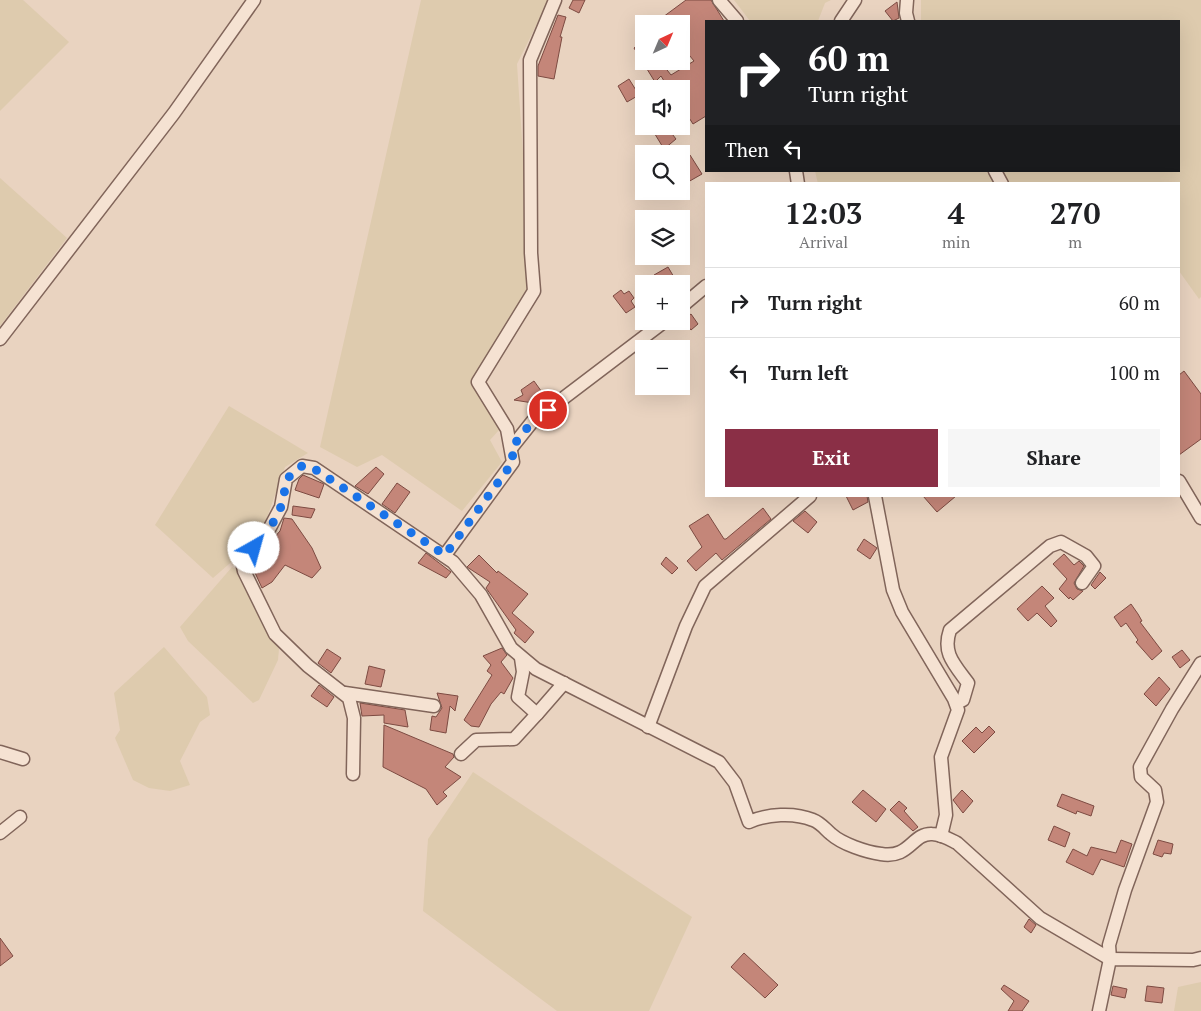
<!DOCTYPE html>
<meta charset="utf-8">
<style>
:root{--surface:#fff;--page:#f6f6f6;--text:#202124;--muted:#757577;--line:#e0e0e0;--accent:#8a2f46}
body{margin:0;font-family:"PT Serif",serif;background:var(--page);color:var(--text);height:100vh;display:flex;flex-direction:column;font-size:19px;white-space:nowrap}
*{box-sizing:border-box;margin:0}
p{font-size:16px;color:var(--muted)}
.icon{flex:none;width:28px;height:28px;fill:none;stroke:currentColor;stroke-width:2;stroke-linecap:round;stroke-linejoin:round}
.map{position:relative;flex:1;overflow:hidden}
.side{position:absolute;left:705px;top:182px;width:475px;height:315px;display:flex;flex-direction:column;background:var(--surface);border-radius:0px;box-shadow:0 5px 20px #0002}
.side>*{flex:none}
.banner{position:absolute;left:705px;top:20px;width:475px;height:152px;border-radius:0px;box-shadow:0 5px 20px #0002;background:#202124;color:#fff;overflow:hidden}
.needle{width:32px;rotate:44deg}
.controls{position:absolute;left:635px;top:15px;display:grid;gap:10px}
.controls a{display:grid;place-items:center;width:55px;height:55px;border-radius:0px;background:var(--surface);box-shadow:0 5px 20px #0002;font-size:25px}
.pin{position:absolute;display:grid;place-items:center;width:42px;height:42px;color:#fff;margin:-21px;border:2px solid #fff;border-radius:50%;box-shadow:0 1px 5px #0007}
.me{position:absolute;width:55px;margin:-28px;rotate:38deg;stroke-linejoin:round;filter:drop-shadow(0 0 4px #0008)}
.turn{display:flex;align-items:center;gap:18px;height:105px;padding:0 20px;font-size:22px}
.turn .icon{width:65px;height:65px;stroke-width:2.5}
.turn b{display:block;font-size:35px;line-height:42px}
.then{display:flex;align-items:center;height:48px;padding:0 20px;background:#0003;gap:10px;font-size:19px}
.eta{display:flex;justify-content:space-evenly;align-items:center;height:85px;text-align:center}
.eta b{font-size:30px;font-weight:700;line-height:35px}
.button{display:flex;gap:10px;margin-top:auto;padding:10px 20px}
.button a{flex:1;height:58px;border-radius:0px;background:var(--accent);color:#fff;font-size:20px;font-weight:700;line-height:58px;text-align:center}
.button a+a{background:var(--page);color:var(--text)}
ul{padding:0;list-style:none}
li{display:flex;align-items:center;gap:15px;height:70px;padding:0 20px;border-top:1px solid var(--line)}
li div{flex:1}
li b{display:block;font-size:19px}
li em{font-style:normal}
.map>svg:first-child{display:block}
.farmland{fill:#decbae}
.building{fill:#c48679;stroke:#7d4b42}
.lines{fill:none;stroke-linecap:round;stroke-linejoin:round}
.minor-casing{stroke:#81655a;stroke-width:15}
.minor{stroke:#f5e2d2;stroke-width:12}
.route{stroke:#1a73e8;stroke-width:9;stroke-dasharray:0 16.2}
</style>
<div class="map">
<svg width="1201" height="1011" viewBox="0 0 1201 1011">
<rect width="100%" height="100%" fill="#e9d3c0"/>
<g class="farmland">
<path d="M0 0H23L69 42 0 111Z"/>
<path d="M421 0H549L517 64 532 289 472 383 500 429 490 440 502 462 462 511 382 455 357 467 320 447Z"/>
<path d="M734 0H831L825 3 818 21H750Z"/>
<path d="M921 0H1201V297L1199 299 1179 271V184H818L815 171H1179V21H921Z"/>
<path d="M0 178 67 238 0 326Z"/>
<path d="M229 406 308 453 285 467 260 537 213 578 155 525Z"/>
<path d="M232 567 241 572 268 632 279 649 278 660 259 700 253 703 188 641 180 627Z"/>
<path d="M164 647 207 697 210 715 200 722 180 761 190 785 170 791 149 788 133 780 115 738 120 730 114 693Z"/>
<path d="M473 772 692 917 649 1011H557L423 911 428 839Z"/>
<path d="M1201 982V1011H1174L1178 987Z"/>
</g>
<g class="building">
<path d="M573 0H585L579 13 569 8Z"/>
<path d="M686 0H711L724 21H706V116L693 124 686 113 681 116V89H669L661 76 655 82 634 48 644 40V61H660L671 75 694 61 681 45V24H668L663 17Z"/>
<path d="M897 2 899 18 893 21 885 11Z"/>
<path d="M558 15 566 17 560 37H562L554 79 538 76V66Z"/>
<path d="M629 79 639 95 627 102 618 86Z"/>
<path d="M650 126H666L676 139 664 149Z"/>
<path d="M690 155 702 174 688 182 681 171V161Z"/>
<path d="M668 267 678 284H659L654 275Z"/>
<path d="M621 290 624 294 629 291 634 298 631 301 635 307 626 313 613 296Z"/>
<path d="M691 314 698 324 691 330 683 320Z"/>
<path d="M1184 371 1201 394V439L1179 455V375Z"/>
<path d="M534 381 544 395 533 403 514 400 523 395 521 390Z"/>
<path d="M376 467 384 474 368 494 355 486Z"/>
<path d="M303 475 324 484 319 498 295 490 299 479Z"/>
<path d="M397 483 410 492 395 513 382 504Z"/>
<path d="M846 496H867L868 502 853 510Z"/>
<path d="M923 496H956L937 512Z"/>
<path d="M293 506 315 509 311 518 292 515Z"/>
<path d="M763 508 771 519 722 560 716 553 696 571 687 561 702 547 689 526 708 514 724 539H726Z"/>
<path d="M805 511 817 522 808 533 793 521Z"/>
<path d="M284 518 292 519 312 548 321 568 312 578 285 565 272 582 262 588 251 564 280 531Z"/>
<path d="M864 539 877 548 870 559 857 550Z"/>
<path d="M426 553 451 572 446 578 418 563Z"/>
<path d="M1064 554 1074 565 1079 561 1084 566 1074 583 1077 589 1083 591 1073 600 1070 597 1069 599 1059 589 1067 579 1053 564Z"/>
<path d="M479 555 497 573 498 571 528 594 512 613 534 632 525 643 514 633 516 630 486 588 490 582 467 567Z"/>
<path d="M666 557 678 568 672 574 661 564Z"/>
<path d="M1100 572 1106 578 1095 589 1091 585Z"/>
<path d="M1042 586 1054 598 1045 606 1057 621 1051 627 1037 613 1028 621 1017 609Z"/>
<path d="M1131 604 1138 614 1142 621 1140 622 1162 651 1152 660 1136 642 1138 640 1126 623 1121 627 1114 617Z"/>
<path d="M502 648 507 655 501 662 513 678 504 694 501 692 491 704 479 727 471 726 464 720 492 675 487 671 491 665 483 656Z"/>
<path d="M327 649 341 658 331 673 318 663Z"/>
<path d="M1182 650 1190 660 1180 668 1172 657Z"/>
<path d="M369 666 385 670 381 687 365 684Z"/>
<path d="M1159 677 1170 689 1156 706 1144 694Z"/>
<path d="M319 685 334 697 327 707 311 696Z"/>
<path d="M437 693 458 696 455 711 450 706 446 733 430 730 432 716 436 717 442 708Z"/>
<path d="M360 703 405 710 408 727 384 723V715L362 716Z"/>
<path d="M384 725 453 754 454 757 445 767 461 777 443 792 447 796 437 805 426 789 383 767Z"/>
<path d="M989 726 995 732 974 753 962 741 976 727 982 733Z"/>
<path d="M863 790 886 809 876 822 852 802Z"/>
<path d="M962 790 973 801 963 813 953 800Z"/>
<path d="M1062 794 1094 806 1091 816 1077 811 1076 814 1057 806Z"/>
<path d="M899 801 907 808 904 811 918 827 913 831 890 810Z"/>
<path d="M1054 826 1070 833 1065 847 1048 840Z"/>
<path d="M1121 840 1132 844 1124 867 1101 859 1093 875 1066 862 1073 849 1087 856 1091 847 1116 853Z"/>
<path d="M1158 840 1173 844 1171 854 1164 853 1162 857 1153 854Z"/>
<path d="M1029 919 1036 925 1031 933 1024 927Z"/>
<path d="M0 938 13 956 0 966Z"/>
<path d="M744 953 778 985 765 998 731 967Z"/>
<path d="M1004 985 1029 1001 1022 1011H1008L1014 1001 1001 989Z"/>
<path d="M1113 986 1127 989 1125 998 1111 995Z"/>
<path d="M1147 986 1164 988 1162 1003 1145 1001Z"/>
</g>
<g class="lines">
<g class="minor-casing">
<g id="minor">
<path d="M719 0 737 21"/>
<path d="M907 0 906 13 908 21"/>
<path d="M841 21 855 0"/>
<path d="M796 171 798 184"/>
<path d="M995 171 1002 184"/>
<path d="M681 307 706 286"/>
<path d="M0 339 174 113 254 0"/>
<path d="M512 447 532 422 665 321"/>
<path d="M1179 481 1201 518"/>
<path d="M875 496 893 590 902 612 954 699 958 710 941 757 946 815 941 836"/>
<path d="M445 555 513 462 507 429 478 382 534 291 531 253 530 60 555 0"/>
<path d="M521 658 523 672 518 697 537 714 564 683"/>
<path d="M345 693 434 706"/>
<path d="M957 703 963 700 968 683C954 664 942 653 950 630L1050 546 1061 542 1086 556 1094 566 1082 583"/>
<path d="M648 727 686 626 705 586 810 496"/>
<path d="M0 752 23 759"/>
<path d="M461 754 476 740 514 739 537 714"/>
<path d="M353 774 354 718 349 698 308 666 275 634 244 571 242 562 266 535 281 507 286 479 302 466 314 468 453 562 481 595 511 648 536 669 719 762 735 783 749 822C767 814 794 812 813 820 821 823 825 829 831 834 842 844 866 852 881 854 910 859 912 833 932 834 941 834 949 839 957 843L1040 918 1110 959"/>
<path d="M0 833 20 817"/>
<path d="M1110 959 1109 945 1125 890 1157 802 1155 790 1141 777 1140 767 1172 709 1201 663"/>
<path d="M1099 1011 1110 959 1193 960 1201 958"/>
</g>
</g>
<use href="#minor" class="minor"/>
</g>
<g class="lines">
<path class="route" d="M254 548C265 537 273 524 280 509 288 490 280 478 302 466H310L445 555 513 462 512 447 532 422 548 410"/>
</g>
</svg>
<div class="controls">
<a><svg class="needle" viewBox="-14 -14 28 28"><path d="M0-13l5 13h-10z" fill="#e53935"/><path d="M0 13l5-13h-10z" fill="#757577"/></svg></a>
<a><svg class="icon" aria-label="sound" viewBox="0 0 24 24"><path d="M4 9h4l5-4v14l-5-4H4zM17 9q2 3 0 6"/></svg></a>
<a><svg class="icon" aria-label="search" viewBox="0 0 24 24"><circle cx="10" cy="10" r="6"/><path d="M15 15l6 6"/></svg></a>
<a><svg class="icon" aria-label="layers" viewBox="0 0 24 24"><path d="M12 4l9 5-9 5-9-5zM3 14l9 5 9-5"/></svg></a>
<a>+</a>
<a>−</a>
</div>
<div class="pin" style="left:548px;top:410px;background:#d93025"><svg class="icon" aria-label="arrive" viewBox="0 0 24 24"><path d="M6 21V4h12l-3 4 3 4H6"/></svg></div>
<svg class="me" style="left:254px;top:548px" viewBox="-20 -20 40 40"><circle r="19" fill="#fff"/><path d="M0-13L10 11 0 6-10 11z" fill="#1a73e8"/></svg>
<div class="banner">
<div class="turn"><svg class="icon" aria-label="right" viewBox="0 0 24 24"><path d="M7 20v-9h11M14 6l5 5-5 5"/></svg><div><b>60 m</b>Turn right</div></div>
<div class="then">Then<svg class="icon" aria-label="left" viewBox="0 0 24 24"><path d="M17 20v-9H6M10 6l-5 5 5 5"/></svg></div>
</div>
<section class="side">
<div class="eta">
<div><b>12:03</b><p>Arrival</p></div>
<div><b>4</b><p>min</p></div>
<div><b>270</b><p>m</p></div>
</div>
<ul>
<li><svg class="icon" aria-label="right" viewBox="0 0 24 24"><path d="M7 20v-9h11M14 6l5 5-5 5"/></svg><div><b>Turn right</b></div><em>60 m</em></li>
<li><svg class="icon" aria-label="left" viewBox="0 0 24 24"><path d="M17 20v-9H6M10 6l-5 5 5 5"/></svg><div><b>Turn left</b></div><em>100 m</em></li>
</ul>
<div class="button"><a>Exit</a><a>Share</a></div>
</section>
</div>
